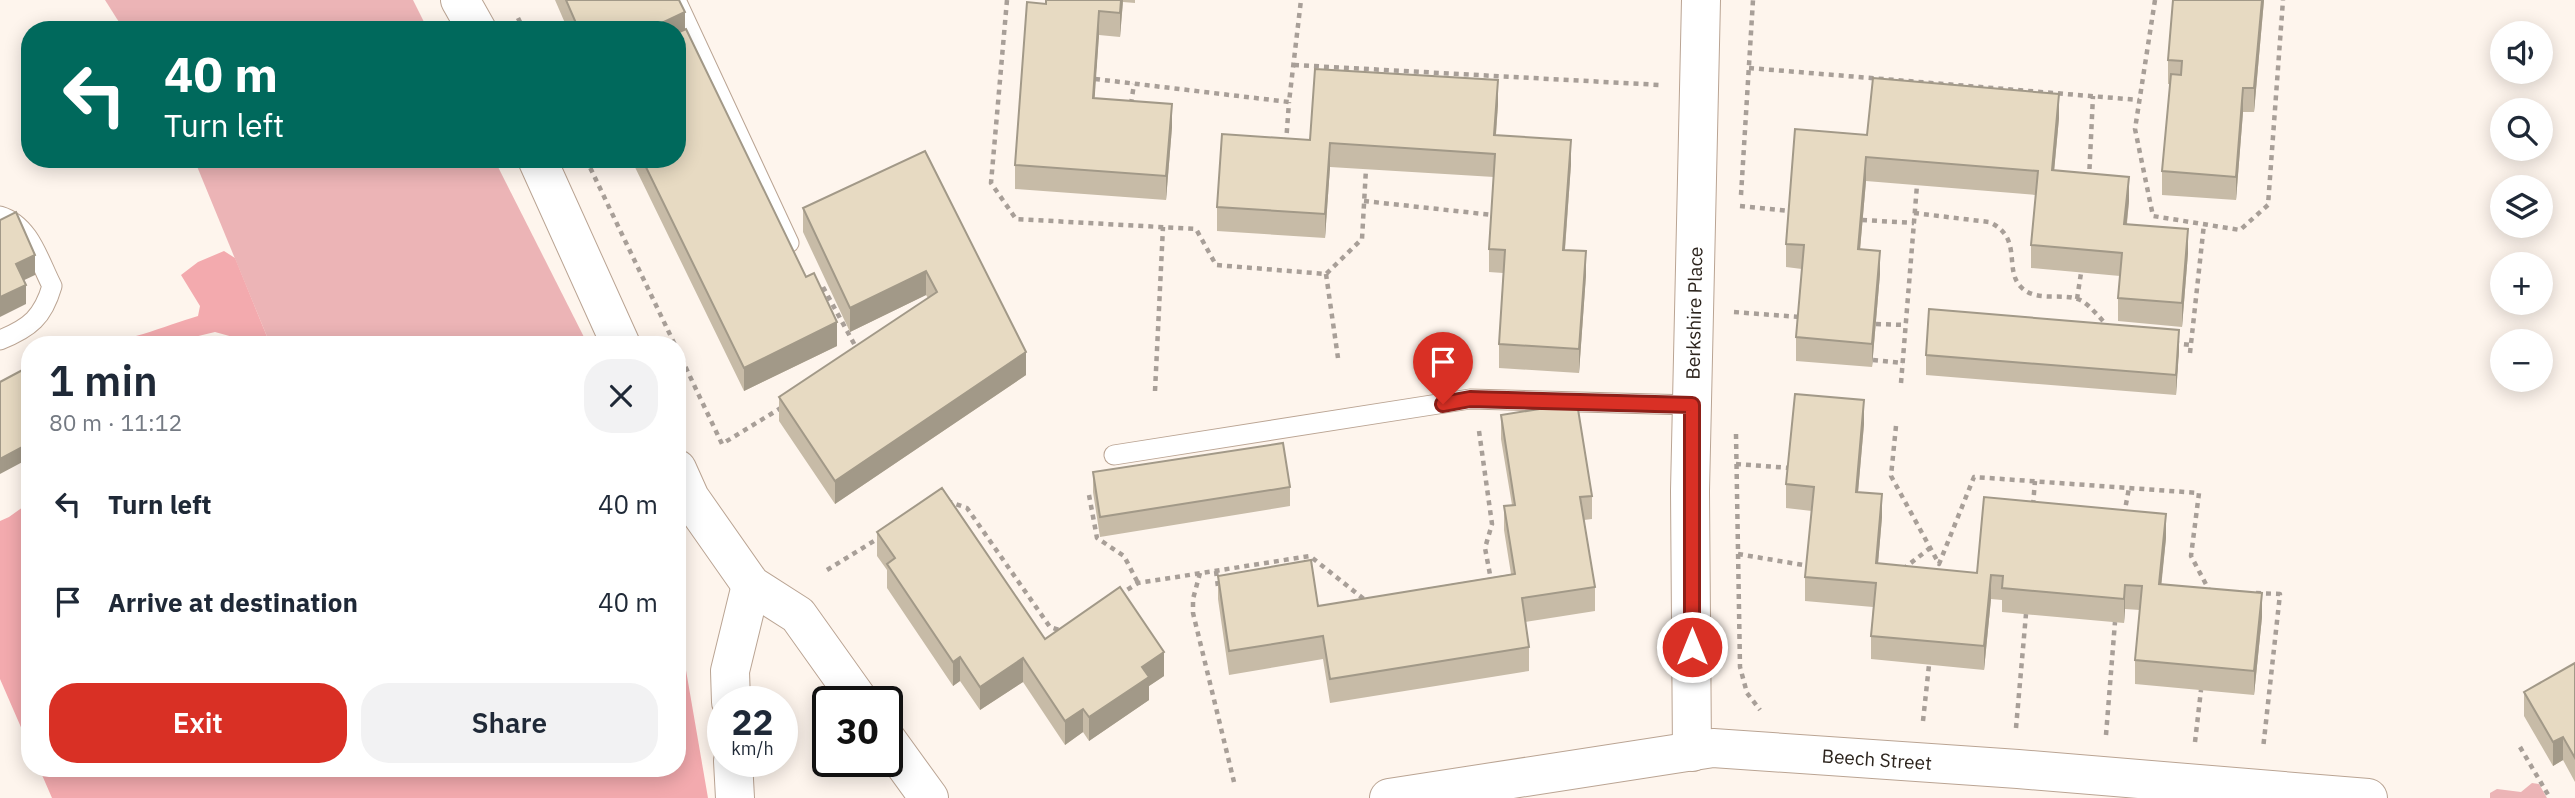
<!DOCTYPE html>
<meta charset="utf-8">
<style>
:root{--surface:#fff;--page:#f2f2f3;--text:#1f2937;--muted:#747a83;--accent:#d93025}
body{margin:0;font-family:"IBM Plex Sans",sans-serif;background:var(--page);color:var(--text);height:100vh;display:flex;flex-direction:column;font-size:26px;white-space:nowrap}
*{box-sizing:border-box;margin:0}
p{font-size:23px;color:var(--muted)}
.icon{flex:none;width:38px;height:38px;fill:none;stroke:currentColor;stroke-width:2;stroke-linecap:round;stroke-linejoin:round}
.map{position:relative;flex:1;overflow:hidden}
.panel{position:absolute;left:21px;top:336px;width:665px;height:441px;display:flex;flex-direction:column;background:var(--surface);border-radius:28px;box-shadow:0 4px 18px #0003}
.panel>*{flex:none}
.guide{position:absolute;left:21px;top:21px;width:665px;height:147px;border-radius:28px;box-shadow:0 4px 18px #0003;background:#00695c;color:#fff;overflow:hidden}
.fabs{position:absolute;left:2490px;top:21px;display:grid;gap:14px}
.fabs a{display:grid;place-items:center;width:63px;height:63px;border-radius:50%;background:var(--surface);box-shadow:0 4px 18px #0003;font-size:35px}
.speed{position:absolute;left:707px;top:686px;display:flex;gap:14px;font-size:35px;font-weight:700;text-align:center}
.speed>*{display:grid;place-content:center;width:91px;height:91px;border-radius:50%;background:var(--surface);box-shadow:0 4px 18px #0003;line-height:1}
.speed small{font-size:18px;font-weight:400}
.speed .limit{border:4px solid #111;border-radius:10px;background:#fff;color:#111}
.pin{position:absolute;display:grid;place-items:center;width:60px;height:60px;color:#fff;margin:-72px -30px;border-radius:50% 50% 50% 0;rotate:-45deg;box-shadow:0 0 7px #0007}
.pin .icon{rotate:45deg}
.me{position:absolute;width:77px;margin:-38px;rotate:0deg;stroke-linejoin:round;filter:drop-shadow(0 0 5px #0008)}
.turn{display:flex;align-items:center;gap:24px;height:147px;padding:0 28px;font-size:32px}
.turn .icon{width:91px;height:91px;stroke-width:2.5}
.turn b{display:block;font-size:49px;line-height:60px}
.round{display:grid;place-items:center;flex:none;width:74px;height:74px;border-radius:28px;background:var(--page)}
.summary{display:flex;align-items:center;justify-content:space-between;height:119px;padding:0 28px}
h1{font-size:42px;font-weight:600;line-height:52px}
.cta{display:flex;gap:14px;margin-top:auto;padding:14px 28px}
.cta a{flex:1;height:80px;border-radius:28px;background:var(--accent);color:#fff;font-size:28px;font-weight:600;line-height:80px;text-align:center}
.cta a+a{background:var(--page);color:var(--text)}
ul{padding:0;list-style:none}
li{display:flex;align-items:center;gap:21px;height:98px;padding:0 28px}
li div{flex:1}
li b{display:block;font-size:26px}
li em{font-style:normal}
.map>svg:first-child{display:block}
.green{fill:#ecb4b6}
.forest{fill:#f3aaae}
.lines{fill:none;stroke-linecap:round;stroke-linejoin:round}
.lane-casing{stroke:#baa493;stroke-width:21}
.street-casing{stroke:#baa493;stroke-width:40}
.path{stroke:#a89f98;stroke-width:4.5;stroke-dasharray:5 5;stroke-linecap:butt}
.lane{stroke:#fff;stroke-width:19}
.street{stroke:#fff;stroke-width:38}
.wall{fill:#c7bba7}
.shaded-wall{fill:#a29988}
.building{fill:#e7dac2;stroke:#a29988;stroke-width:2}
.route-casing{stroke:#8d1f18;stroke-width:18}
.route{stroke:#d93025;stroke-width:12}
.labels{text-anchor:middle;dominant-baseline:central;stroke-width:5;stroke-linejoin:round;paint-order:stroke}
.street-label{font-size:19px;fill:#2c241d;stroke:#fff}
</style>
<div class="map">
<svg width="2575" height="798" viewBox="0 0 2575 798">
<rect width="100%" height="100%" fill="#fef5ed"/>
<g class="green">
<path d="M105 0H413L428 30H124Z"/>
<path d="M194 159H494L588 345H283L268 339Z"/>
<path d="M2532 783 2539 784 2547 798H2490V793L2497 789 2521 792Z"/>
</g>
<g class="forest">
<path d="M224 251 235 258 268 339 283 345H234L233 337 215 332 161 345H45C58 337 72 345 87 345 122 344 165 326 198 316L200 306 181 275 198 262Z"/>
<path d="M30 502V748L0 679V521L9 517Z"/>
<path d="M677 618 708 798H52L39 768H677Z"/>
</g>
<g class="lines">
<g class="lane-casing">
<g id="lane">
<path d="M676 0 789 243"/>
<path d="M0 216C30 225 39 261 52 286 43 317 30 328 0 340"/>
<path d="M1114 455 1470 399 1692 405"/>
</g>
</g>
<g class="street-casing">
<g id="street">
<path d="M460 0 477 30"/>
<path d="M537 159 621 345"/>
<path d="M677 469 690 498 751 585 798 615 860 702"/>
<path d="M731 702 730 671 751 585"/>
<path d="M887 740 929 798"/>
<path id="s1" d="M1692 752 1690 491 1701 0"/>
<path d="M733 761 735 798"/>
<path id="s2" d="M1389 798 1713 748 2018 769 2368 798"/>
</g>
</g>
<g class="path">
<path d="M1007 0 991 183 1016 219 1196 229 1216 265 1326 274 1362 239 1366 169"/>
<path d="M2155 0 2135 129 2153 216 2240 230 2268 205 2283 0"/>
<path d="M518 18 524 30"/>
<path d="M1294 65 1660 85"/>
<path d="M1749 68 2139 100"/>
<path d="M1095 79 1289 102 1301 0"/>
<path d="M1131 104 1134 84"/>
<path d="M1286 143 1289 102"/>
<path d="M586 159 675 345"/>
<path d="M2089 179 2093 96"/>
<path d="M1741 195 1753 0"/>
<path d="M1364 201 1493 215"/>
<path d="M1740 206 1790 211"/>
<path d="M1914 213 1989 222C2023 237 2004 268 2020 286 2036 304 2064 291 2082 301 2092 307 2101 320 2110 328"/>
<path d="M1862 220 1914 223"/>
<path d="M1326 274 1338 358"/>
<path d="M823 287 858 351"/>
<path d="M2077 299 2081 273"/>
<path d="M1734 312 1800 317"/>
<path d="M1876 324 1906 325"/>
<path d="M2174 343 2191 345"/>
<path d="M677 349 722 444 784 406"/>
<path d="M2190 353 2204 224"/>
<path d="M1873 360 1903 363"/>
<path d="M1901 383 1917 185"/>
<path d="M1155 391 1163 227"/>
<path d="M1896 426 1891 476 1939 564 1974 477 2199 493 2191 556 2209 590"/>
<path d="M1479 431 1492 524 1485 548 1491 580"/>
<path d="M1736 434 1740 667 1747 693 1760 710"/>
<path d="M1736 464 1790 468"/>
<path d="M1089 495 1097 538 1124 556 1138 583"/>
<path d="M947 501 967 508 1050 627 1059 630 1063 629"/>
<path d="M2033 505 2035 481"/>
<path d="M2124 515 2129 488"/>
<path d="M1738 554 1809 566"/>
<path d="M1903 569 1930 548"/>
<path d="M827 570 882 536"/>
<path d="M1216 571 1218 587"/>
<path d="M1200 573 1193 599V613L1234 782"/>
<path d="M2256 593 2280 594 2263 749"/>
<path d="M1119 595 1138 583 1310 556 1365 600"/>
<path d="M1923 721 1929 665"/>
<path d="M2016 728 2026 614"/>
<path d="M2106 735 2115 622"/>
<path d="M2195 742 2201 690"/>
<path d="M2520 747 2550 798"/>
</g>
<use href="#lane" class="lane"/>
<use href="#street" class="street"/>
</g>
<g class="wall">
<path d="M555 0H679L685 29 837 346 744 391 631 159H677V30H568Z"/>
<path d="M1046 0H1135V3L1123 2 1120 37 1099 35 1094 98 1172 127 1166 200 1015 189V165Z"/>
<path d="M2173 0H2264L2254 112H2243L2236 200 2162 195V171L2170 84H2168V60Z"/>
<path d="M1498 104 1496 135 1571 164 1565 250 1586 275 1579 373 1499 368V344L1503 273 1489 272V249L1494 177 1330 167 1325 238 1217 231V207L1310 140Z"/>
<path d="M2059 118 2054 170 2129 201 2127 224 2188 253 2182 327 2118 321V298L2120 276 2031 268V245L2036 195 1866 181 1860 249 1880 274 1872 367 1796 361V337L1802 269 1786 267V244L1867 135Z"/>
<path d="M925 151 1026 375 835 504 779 421V397L928 298 926 295 850 332 803 232V208Z"/>
<path d="M2179 350 2176 395 1926 375V355Z"/>
<path d="M1501 415 1592 496V519L1584 520 1595 587V611L1525 622 1529 647V671L1330 703 1323 659 1229 675 1218 599V576L1318 606 1511 574 1504 530V506L1512 505 1501 439Z"/>
<path d="M1864 424 1858 492 1882 517 1878 563 1977 573 2166 538 2161 584 2262 617 2254 695 2135 684V660L2140 610 2125 609 2124 623 2002 612V600L1991 599 1984 670 1871 659V636L1873 607 1805 601V577L1812 511 1786 508V484Z"/>
<path d="M1093 472 1290 487V506L1100 537 1093 492Z"/>
<path d="M877 532 1045 639 1164 676 1149 686V700L1089 741 1083 732 1065 745 1023 682 980 710 960 681 953 686 887 588V570L877 556Z"/>
<path d="M2575 663V782L2563 760 2553 766 2524 716V692Z"/>
</g>
<g class="shaded-wall">
<path d="M1121 0H1123L1120 37V13Z"/>
<path d="M2262 0H2264L2254 112V88Z"/>
<path d="M1099 11V35L1093 122V98Z"/>
<path d="M685 12V36L677 39V30H647Z"/>
<path d="M1498 80V104L1494 159V135Z"/>
<path d="M2243 88V112L2236 200V177Z"/>
<path d="M2059 94V118L2052 194V170Z"/>
<path d="M1172 104V127L1166 200V176Z"/>
<path d="M1571 140V164L1563 274V250Z"/>
<path d="M1330 143V167L1325 238V214Z"/>
<path d="M1866 157V181L1858 273V249Z"/>
<path d="M2129 177V201L2124 248V224Z"/>
<path d="M2188 229V253L2182 327V303Z"/>
<path d="M1586 251V275L1579 373V349Z"/>
<path d="M1880 251V274L1872 367V344Z"/>
<path d="M35 255V275L16 284V264Z"/>
<path d="M926 271V295L850 332V308Z"/>
<path d="M26 285V304L0 317V297Z"/>
<path d="M837 322V346L744 391V368Z"/>
<path d="M2179 330V350L2176 395V375Z"/>
<path d="M1026 352V375L835 504V481Z"/>
<path d="M1864 400V424L1856 515V492Z"/>
<path d="M30 443V458L0 474V459Z"/>
<path d="M1882 494V517L1876 587V563Z"/>
<path d="M2166 514V538L2159 608V584Z"/>
<path d="M1991 575V599L1984 670V646Z"/>
<path d="M2125 585V609L2124 623V599Z"/>
<path d="M2262 593V617L2254 695V671Z"/>
<path d="M1164 652V676L1149 686V700L1089 741V717L1142 667Z"/>
<path d="M960 657V681L953 686V662Z"/>
<path d="M1023 658V682L980 710V687Z"/>
<path d="M1083 709V732L1065 745V721Z"/>
<path d="M2563 737V760L2553 766V742Z"/>
</g>
<g class="building">
<path d="M566 0H679L685 12 647 30H579Z"/>
<path d="M1046 0H1121L1120 13 1099 11 1093 98 1172 104 1166 176 1015 165 1027 2 1046 4Z"/>
<path d="M2173 0H2262L2254 88H2243L2236 177 2162 171 2171 74 2181 75 2182 61 2168 60Z"/>
<path d="M686 29 806 277 814 273 837 322 744 368 642 159H677V33Z"/>
<path d="M1315 69 1498 80 1494 135 1571 140 1563 250 1586 251 1579 349 1499 344 1505 250 1489 249 1495 154 1330 143 1325 214 1217 207 1222 134 1310 140Z"/>
<path d="M1873 78 2059 94 2052 170 2129 177 2124 224 2188 229 2182 303 2118 298 2122 253 2031 245 2038 171 1866 157 1858 249 1880 251 1872 344 1796 337 1804 245 1786 244 1795 129 1867 135Z"/>
<path d="M925 151 1026 352 835 481 779 397 937 292 926 271 850 308 803 208Z"/>
<path d="M16 212 35 255 16 264 26 285 0 297V220Z"/>
<path d="M1929 309 2179 330 2176 375 1926 355Z"/>
<path d="M30 366V443L0 459V382Z"/>
<path d="M1795 394 1864 400 1856 492 1882 494 1876 563 1977 573 1984 497 2166 514 2159 584 2262 593 2254 671 2135 660 2142 586 2125 585 2124 599 2002 588 2003 576 1991 575 1984 646 1871 636 1876 583 1805 577 1814 487 1786 484Z"/>
<path d="M1577 403 1592 496 1580 497 1595 587 1522 598 1529 647 1330 679 1323 636 1229 651 1218 576 1311 560 1318 606 1515 574 1504 506 1515 505 1501 415Z"/>
<path d="M1283 443 1290 487 1100 517 1093 472Z"/>
<path d="M942 488 1045 639 1120 587 1164 652 1142 667 1149 677 1089 717 1083 709 1065 721 1023 658 980 687 960 657 953 662 887 564 895 558 877 532Z"/>
<path d="M2575 663V758L2563 737 2553 742 2524 692Z"/>
</g>
<g class="lines">
<g class="route-casing">
<path id="route" d="M1443 404 1470 399 1692 405V647"/>
</g>
<use href="#route" class="route"/>
</g>
<g class="labels">
<g class="street-label">
<text stroke="none"><textPath href="#s1" startOffset="439">Berkshire Place</textPath></text>
<text stroke="none"><textPath href="#s2" startOffset="492">Beech Street</textPath></text>
</g>
</g>
</svg>
<div class="fabs">
<a><svg class="icon" aria-label="sound" viewBox="0 0 24 24"><path d="M4 9h4l5-4v14l-5-4H4zM17 9q2 3 0 6"/></svg></a>
<a><svg class="icon" aria-label="search" viewBox="0 0 24 24"><circle cx="10" cy="10" r="6"/><path d="M15 15l6 6"/></svg></a>
<a><svg class="icon" aria-label="layers" viewBox="0 0 24 24"><path d="M12 4l9 5-9 5-9-5zM3 14l9 5 9-5"/></svg></a>
<a>+</a>
<a>−</a>
</div>
<div class="speed"><div>22<small>km/h</small></div><div class="limit">30</div></div>
<div class="pin" style="left:1443px;top:404px;background:#d93025"><svg class="icon" aria-label="arrive" viewBox="0 0 24 24"><path d="M6 21V4h12l-3 4 3 4H6"/></svg></div>
<svg class="me" style="left:1692px;top:647px" viewBox="-20 -20 40 40"><circle r="17" fill="#d93025" stroke="#fff" stroke-width="3"/><path d="M0-11L8 9 0 5-8 9z" fill="#fff"/></svg>
<div class="guide">
<div class="turn"><svg class="icon" aria-label="left" viewBox="0 0 24 24"><path d="M17 20v-9H6M10 6l-5 5 5 5"/></svg><div><b>40 m</b>Turn left</div></div>
</div>
<section class="panel">
<div class="summary"><div><h1>1 min</h1><p>80 m · 11:12</p></div><a class="round"><svg class="icon" aria-label="close" viewBox="0 0 24 24"><path d="M6 6l12 12M18 6L6 18"/></svg></a></div>
<ul>
<li><svg class="icon" aria-label="left" viewBox="0 0 24 24"><path d="M17 20v-9H6M10 6l-5 5 5 5"/></svg><div><b>Turn left</b></div><em>40 m</em></li>
<li><svg class="icon" aria-label="arrive" viewBox="0 0 24 24"><path d="M6 21V4h12l-3 4 3 4H6"/></svg><div><b>Arrive at destination</b></div><em>40 m</em></li>
</ul>
<div class="cta"><a>Exit</a><a>Share</a></div>
</section>
</div>
